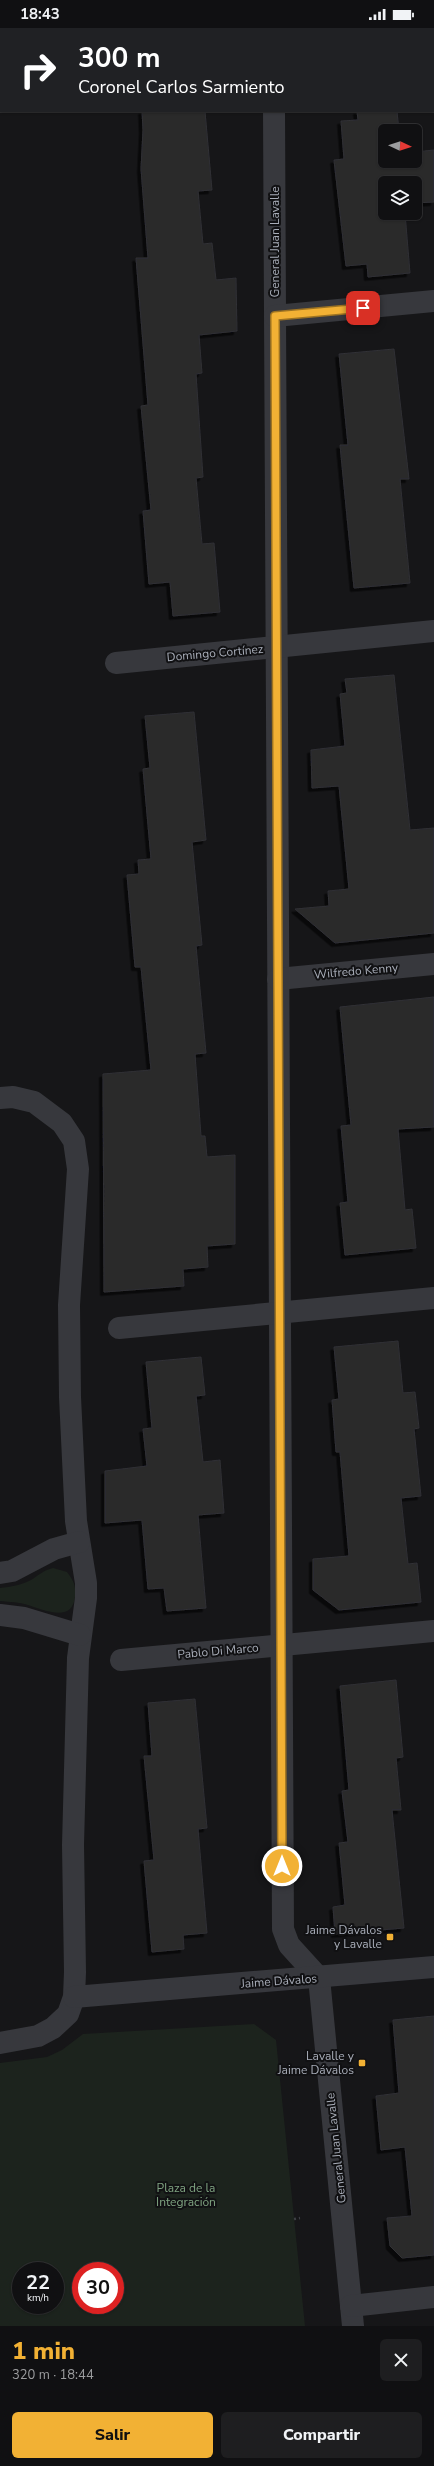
<!DOCTYPE html>
<html lang="es">
<meta charset="utf-8">
<style>
:root{--surface:#101012;--page:#1e1e20;--text:#f1f3f6;--muted:#9c9d9f;--line:#303032;--accent:#f2b134}
body{margin:0;font-family:"Nunito Sans",sans-serif;background:var(--page);color:var(--text);height:100vh;display:flex;flex-direction:column;font-size:15px;white-space:nowrap}
*{box-sizing:border-box;margin:0}
p{font-size:13px;color:var(--muted)}
.icon{flex:none;width:22px;height:22px;fill:none;stroke:currentColor;stroke-width:2;stroke-linecap:round;stroke-linejoin:round}
.map{position:relative;height:2298px;overflow:hidden}
.side{display:flex;flex-direction:column;background:var(--surface);flex:1}
.side>*{flex:none}
.banner{position:absolute;left:0px;top:0px;width:434px;height:84px;box-shadow:0 1px 3px #0004,0 0 0 1px var(--line);background:#202124;color:#fff;overflow:hidden}
.needle{width:26px;rotate:94deg}
.buttons{position:absolute;left:378px;top:96px;display:grid;gap:8px}
.buttons a{display:grid;place-items:center;width:44px;height:44px;border-radius:6px;background:var(--surface);box-shadow:0 1px 3px #0004,0 0 0 1px var(--line);font-size:20px}
.speed{position:absolute;left:12px;top:2234px;display:flex;gap:8px;font-size:20px;font-weight:700;text-align:center}
.speed>*{display:grid;place-content:center;width:52px;height:52px;border-radius:50%;background:var(--surface);box-shadow:0 1px 3px #0004,0 0 0 1px var(--line);line-height:1}
.speed small{font-size:10px;font-weight:400}
.speed .limit{border:6px solid #d22;background:#fff;color:#111}
.pin{position:absolute;display:grid;place-items:center;width:34px;height:34px;color:#fff;margin:-17px;border-radius:8px;box-shadow:0 2px 6px #0006}
.me{position:absolute;width:44px;margin:-22px;rotate:0deg;stroke-linejoin:round;filter:drop-shadow(0 0 3px #0008)}
.turn{display:flex;align-items:center;gap:14px;height:84px;padding:0 12px;font-size:18px}
.turn .icon{width:52px;height:52px;stroke-width:2.5}
.turn b{display:block;font-size:28px;line-height:34px}
.round{display:grid;place-items:center;flex:none;width:42px;height:42px;border-radius:6px;background:var(--page)}
.summary{display:flex;align-items:center;justify-content:space-between;height:68px;padding:0 12px}
h1{font-size:24px;font-weight:800;line-height:30px;color:var(--accent)}
.action{display:flex;gap:8px;margin-top:auto;padding:8px 12px}
.action a{flex:1;height:46px;border-radius:6px;background:var(--accent);color:#111;font-size:16px;font-weight:800;line-height:46px;text-align:center}
.action a+a{background:var(--page);color:var(--text)}
.status{display:flex;justify-content:space-between;align-items:center;height:28px;padding:0 20px;background:var(--surface);direction:ltr}
.status svg{height:11px;fill:currentColor}
.map>svg:first-child{display:block}
.green{fill:#1c231d;fill-rule:evenodd}
.building{fill:#29292c;stroke:#303034;filter:url(#shadow)}
.lines{fill:none;stroke-linecap:round;stroke-linejoin:round}
.path{stroke:#3d3f44;stroke-width:2.5;stroke-dasharray:2 3;stroke-linecap:butt}
.minor{stroke:#37383d;stroke-width:22}
.route-casing{stroke:#9d7322;stroke-width:10}
.route{stroke:#f2b134;stroke-width:7}
.poi-dot{fill:#f2b134;stroke:#111113;stroke-width:1.5}
.labels{text-anchor:middle;dominant-baseline:central;stroke-width:4;stroke-linejoin:round;paint-order:stroke}
.street-label{font-size:12px;fill:#a8adb8;stroke:#111113}
.poi-label{font-size:12px;fill:#a8adb8;stroke:#111113;text-anchor:end}
.park-label{font-size:12px;fill:#7fa381;stroke:#111113}
</style>
<div class="status"><b>18:43</b><svg viewBox="0 0 49 12"><path d="M0 12V9h3v3zM5 12V6h3v6zM10 12V3h3v9zM15 12V0h3v12zM26 1h20v11H26zM47 4h2v5h-2z"/></svg></div>
<div class="map">
<svg width="434" height="2298" viewBox="0 0 434 2298">
<defs>
<filter id="shadow"><feDropShadow dx="-3.5" dy="3.5" stdDeviation="0" flood-color="#0009"/></filter>
</defs>
<rect width="100%" height="100%" fill="#161618"/>
<g class="green">
<path d="M53 1540 67 1544C74 1553 76 1558 75 1569 72 1596 42 1581 28 1577 19 1574 10 1574 0 1573V1560C11 1559 21 1557 31 1552 39 1547 44 1542 53 1540Z"/>
<path d="M254 1996 276 2012 305 2298H0V2035L47 2029 62 2022 83 2006ZM21 2243H55V2277H21ZM81 2243H115V2277H81Z"/>
</g>
<g class="building">
<path d="M142 83H205L212 162 198 163 203 216 212 215 216 252 236 250 237 303 199 307 202 345 196 346 203 449 196 450 202 516 214 515 220 584 173 588 170 554 149 556 143 483 151 482 141 378 148 377 136 230H148L141 141 143 102Z"/>
<path d="M357 83H397L399 103H385V133H415V124L434 122V174L415 175V155H385V185H405L410 245 368 249 367 236 346 238 334 132 344 131 341 93 358 92Z"/>
<path d="M394 321 409 451H400L410 555 354 560 340 417H348L339 326Z"/>
<path d="M394 647 410 802 434 800V905L335 915 295 881 329 878 328 863 349 861 339 758 312 760 311 722 345 718 340 666 347 665 345 651Z"/>
<path d="M194 684 206 812 192 814 202 917 196 918 206 1025 195 1026 201 1108H205L207 1129 235 1127V1216L207 1218 208 1239 183 1241 184 1258 104 1264 103 1046 151 1042 141 939H135L127 847 139 846 138 832 151 831 143 741 150 740 145 688Z"/>
<path d="M434 969V1099L398 1101 405 1182 412 1181 416 1220 345 1227 340 1175 348 1174 341 1098 351 1097 340 979Z"/>
<path d="M398 1313 403 1365 415 1364 419 1400 414 1401 421 1468 401 1470 408 1536 417 1535 421 1574 339 1582 313 1562V1531L349 1528 340 1424H336L332 1372 339 1371 334 1319Z"/>
<path d="M201 1329 205 1367 196 1368 203 1434 220 1432 224 1485 198 1487 206 1580 167 1583 164 1560 148 1561 142 1492 105 1495V1443L147 1438 143 1401 152 1400 146 1334Z"/>
<path d="M396 1652 403 1729 396 1730 401 1782H392L404 1900 335 1906 333 1879 345 1877 339 1815 348 1814 342 1763 349 1762 340 1658Z"/>
<path d="M195 1671 207 1800 198 1801 207 1905 183 1907 184 1921 152 1924 144 1833 154 1832 144 1728H152L148 1675Z"/>
<path d="M434 1988V2227L402 2230 390 2218 387 2190 412 2188 405 2119 381 2122 376 2068 399 2065 393 1992Z"/>
</g>
<g class="lines">
<path class="path" d="M294 2191 300 2190"/>
<g class="minor">
<path d="M274 0V1"/>
<path d="M274 83 283 1901 289 1917 319 1950 353 2298"/>
<path d="M275 288 434 273"/>
<path d="M116 635 434 603"/>
<path d="M278 951 434 936"/>
<path d="M0 1070 13 1069 34 1074 62 1095 74 1113 78 1141 69 1277 70 1369 76 1493 86 1555V1570L78 1630 73 1817 75 1944 74 1969 68 1986 53 2000 38 2008 0 2015"/>
<path d="M119 1300 434 1270"/>
<path d="M0 1545 12 1543 54 1521 79 1514"/>
<path d="M0 1587 24 1590 80 1607"/>
<path d="M121 1632 434 1603"/>
<path d="M74 1969 434 1939"/>
<path d="M351 2278 434 2269"/>
</g>
</g>
<g class="lines">
<g class="route-casing">
<path id="route" d="M282 1838 275 288 363 280"/>
</g>
<use href="#route" class="route"/>
</g>
<g class="poi-dot">
<rect x="386" y="1905" width="8" height="8" rx="2"/>
<rect x="358" y="2031" width="8" height="8" rx="2"/>
</g>
<g class="labels">
<g class="street-label">
<text transform="translate(275 214) rotate(-90)">General Juan Lavalle</text>
<text transform="translate(215 625) rotate(-5)">Domingo Cortínez</text>
<text transform="translate(356 943) rotate(-5)">Wilfredo Kenny</text>
<text transform="translate(218 1623) rotate(-5)">Pablo Di Marco</text>
<text transform="translate(279 1953) rotate(-4)">Jaime Dávalos</text>
<text transform="translate(336 2120) rotate(-96)">General Juan Lavalle</text>
</g>
<g class="poi-label">
<text x="382" y="1902">Jaime Dávalos<tspan x="382" dy="14">y Lavalle</tspan></text>
<text x="354" y="2028">Lavalle y<tspan x="354" dy="14">Jaime Dávalos</tspan></text>
</g>
<g class="park-label">
<text x="186" y="2160">Plaza de la<tspan x="186" dy="14">Integración</tspan></text>
</g>
</g>
</svg>
<div class="buttons">
<a><svg class="needle" viewBox="-14 -14 28 28"><path d="M0-13l5 13h-10z" fill="#e53935"/><path d="M0 13l5-13h-10z" fill="#9c9d9f"/></svg></a>
<a><svg class="icon" aria-label="layers" viewBox="0 0 24 24"><path d="M12 4l9 5-9 5-9-5zM3 14l9 5 9-5"/></svg></a>
</div>
<div class="speed"><div>22<small>km/h</small></div><div class="limit">30</div></div>
<div class="pin" style="left:363px;top:280px;background:#d93025"><svg class="icon" aria-label="arrive" viewBox="0 0 24 24"><path d="M6 21V4h12l-3 4 3 4H6"/></svg></div>
<svg class="me" style="left:282px;top:1838px" viewBox="-20 -20 40 40"><circle r="17" fill="#f2b134" stroke="#fff" stroke-width="3"/><path d="M0-11L8 9 0 5-8 9z" fill="#fff"/></svg>
<div class="banner">
<div class="turn"><svg class="icon" aria-label="right" viewBox="0 0 24 24"><path d="M7 20v-9h11M14 6l5 5-5 5"/></svg><div><b>300 m</b>Coronel Carlos Sarmiento</div></div>
</div>
</div>
<section class="side">
<div class="summary"><div><h1>1 min</h1><p>320 m · 18:44</p></div><a class="round"><svg class="icon" aria-label="close" viewBox="0 0 24 24"><path d="M6 6l12 12M18 6L6 18"/></svg></a></div>
<div class="action"><a>Salir</a><a>Compartir</a></div>
</section>
